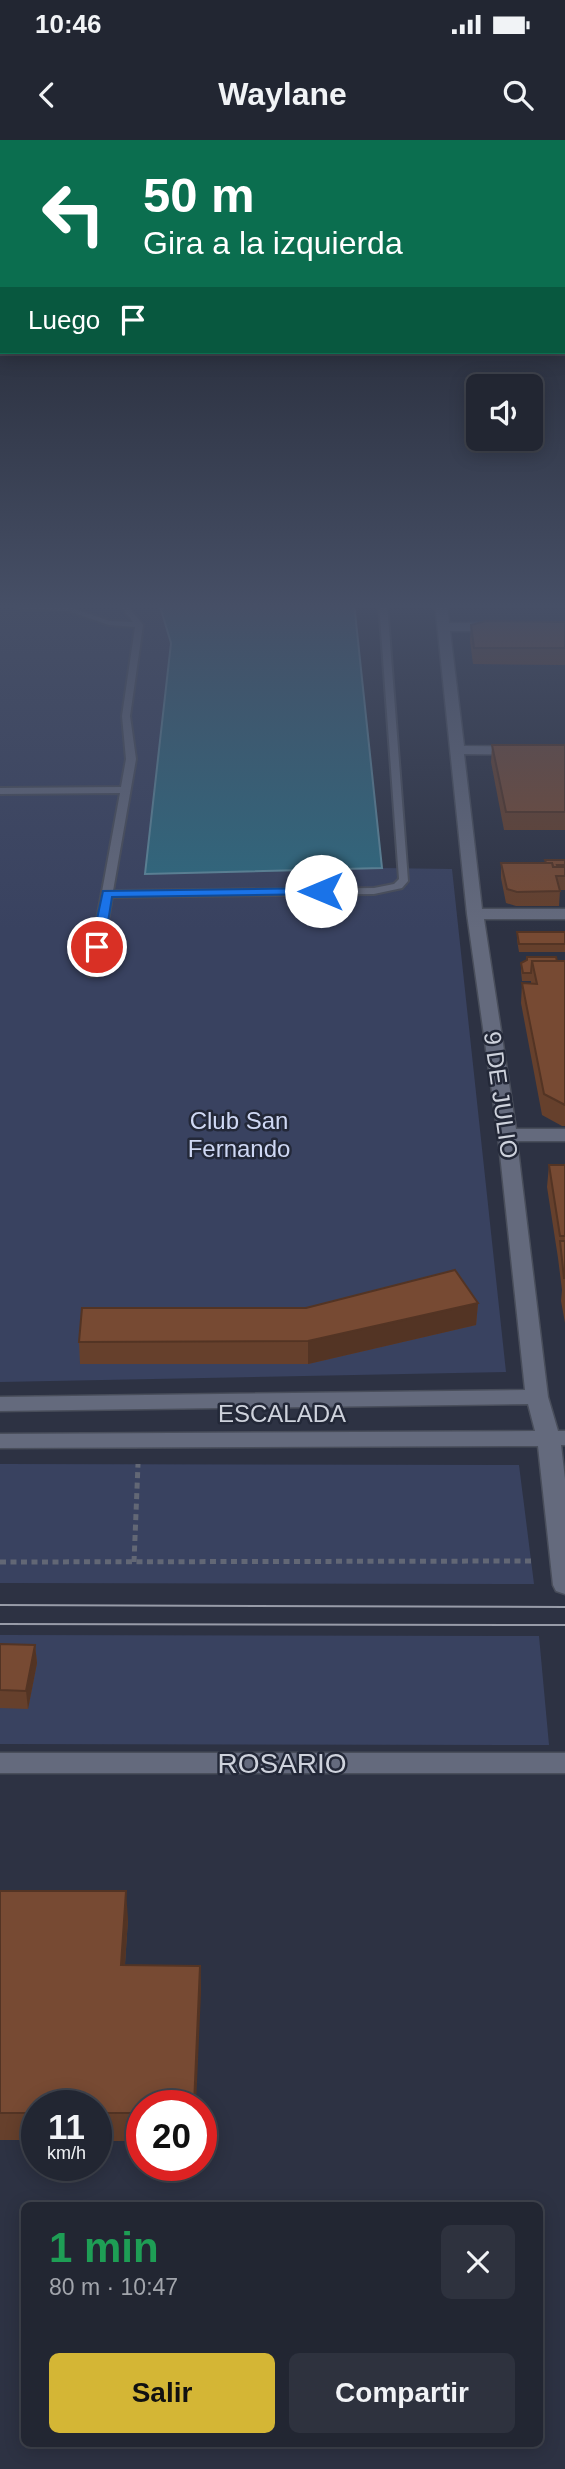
<!DOCTYPE html>
<html lang="es">
<meta charset="utf-8">
<style>
:root{--surface:#222632;--page:#2e323e;--text:#f1f3f6;--muted:#a2a5ac;--line:#3f434d;--accent:#d4b635}
body{margin:0;font-family:Helvetica,sans-serif;background:var(--page);color:var(--text);height:100vh;display:flex;flex-direction:column;font-size:26px;white-space:nowrap}
*{box-sizing:border-box;margin:0}
p{font-size:23px;color:var(--muted)}
.icon{flex:none;width:38px;height:38px;fill:none;stroke:currentColor;stroke-width:2;stroke-linecap:round;stroke-linejoin:round}
.map{position:relative;flex:1;overflow:hidden}
.drawer{position:absolute;left:21px;top:2062px;width:522px;height:245px;display:flex;flex-direction:column;background:var(--surface);border-radius:10px;box-shadow:0 4px 18px #0003,0 0 0 2px var(--line)}
.drawer>*{flex:none}
.guide{position:absolute;left:0px;top:0px;width:565px;height:214px;box-shadow:0 4px 18px #0003,0 0 0 2px var(--line);background:#0b6e4f;color:#fff;overflow:hidden}
.fabs{position:absolute;left:466px;top:234px;display:grid;gap:14px}
.fabs a{display:grid;place-items:center;width:77px;height:77px;border-radius:10px;background:var(--surface);box-shadow:0 4px 18px #0003,0 0 0 2px var(--line);font-size:35px}
.speed{position:absolute;left:21px;top:1950px;display:flex;gap:14px;font-size:35px;font-weight:700;text-align:center}
.speed>*{display:grid;place-content:center;width:91px;height:91px;border-radius:50%;background:var(--surface);box-shadow:0 4px 18px #0003,0 0 0 2px var(--line);line-height:1}
.speed small{font-size:18px;font-weight:400}
.speed .limit{border:10px solid #d22;background:#fff;color:#111}
.pin{position:absolute;display:grid;place-items:center;width:60px;height:60px;color:#fff;margin:-30px;border:4px solid #fff;border-radius:50%;box-shadow:0 2px 7px #0007}
.me{position:absolute;width:77px;margin:-38px;rotate:270deg;stroke-linejoin:round;filter:drop-shadow(0 0 5px #0008)}
.turn{display:flex;align-items:center;gap:24px;height:147px;padding:0 28px;font-size:32px}
.turn .icon{width:91px;height:91px;stroke-width:2.5}
.turn b{display:block;font-size:49px;line-height:60px}
.then{display:flex;align-items:center;height:66px;padding:0 28px;background:#0003;gap:14px;font-size:26px}
.round{display:grid;place-items:center;flex:none;width:74px;height:74px;border-radius:10px;background:var(--page)}
.summary{display:flex;align-items:center;justify-content:space-between;height:119px;padding:0 28px}
h1{font-size:42px;font-weight:700;line-height:52px;color:#1e9e55}
.button{display:flex;gap:14px;margin-top:auto;padding:14px 28px}
.button a{flex:1;height:80px;border-radius:10px;background:var(--accent);color:#111;font-size:28px;font-weight:700;line-height:80px;text-align:center}
.button a+a{background:var(--page);color:var(--text)}
.status{display:flex;justify-content:space-between;align-items:center;height:49px;padding:0 35px;background:var(--surface);direction:ltr}
.status svg{height:19px;fill:currentColor}
header{display:flex;justify-content:space-between;align-items:center;height:91px;padding:0 28px;background:var(--surface);font-size:32px;font-weight:700}
.map>svg:first-child{display:block}
.green{fill:#394260}
.water{fill:#2e6a80;stroke:#5e899c;stroke-width:2}
.lines{fill:none;stroke-linecap:round;stroke-linejoin:round}
.service-casing{stroke:#494e5b;stroke-width:4}
.minor-casing{stroke:#494e5b;stroke-width:3}
.path{stroke:#626775;stroke-width:5;stroke-dasharray:6 4.5;stroke-linecap:butt}
.service{fill:#646a7d;fill-rule:evenodd}
.minor{fill:#646a7d;fill-rule:evenodd}
.tram{stroke:#989ca9;stroke-width:2}
.wall{fill:#66402c}
.shaded-wall{fill:#533424}
.building{fill:#774a33;stroke:#533424;stroke-width:2}
.route{fill:#1a73e8;stroke:#114b97;stroke-width:2}
.labels{text-anchor:middle;dominant-baseline:central;stroke-width:5;stroke-linejoin:round;paint-order:stroke}
.street-label{font-size:24px;fill:#ced2dc;stroke:#232838}
.park-label{font-size:24px;fill:#cfd8f4;stroke:#232838}
.near-street-label{font-size:28px;fill:#ced2dc;stroke:#232838}
</style>
<div class="status"><b>10:46</b><svg viewBox="0 0 49 12"><path d="M0 12V9h3v3zM5 12V6h3v6zM10 12V3h3v9zM15 12V0h3v12zM26 1h20v11H26zM47 4h2v5h-2z"/></svg></div>
<header><svg class="icon" aria-label="back" viewBox="0 0 24 24"><path d="M15 5l-7 7 7 7"/></svg>Waylane<svg class="icon" aria-label="search" viewBox="0 0 24 24"><circle cx="10" cy="10" r="6"/><path d="M15 15l6 6"/></svg></header>
<div class="map">
<svg width="565" height="2329" viewBox="0 0 565 2329">
<rect width="100%" height="100%" fill="#2d3243"/>
<g class="green">
<path d="M0 463H159L171 503 146 734 382 728 452 729 506 1232 0 1242Z"/>
<path d="M0 1324 519 1325 534 1444 0 1443Z"/>
<path d="M0 1495 539 1496 549 1605 0 1604Z"/>
</g>
<path class="water" d="M159 463H354L382 728 145 734 171 503Z"/>
<g class="lines">
<g class="service-casing">
<path id="service" d="M19 463 69 467 110 481 133 482 118 463H126L143 485 130 576 136 619 113 751 374 748 394 744 399 739 379 463H387L408 741 402 748 374 754 112 757 99 834 97 836H89L87 834 120 653 0 654V648L121 647 126 619 122 576 135 487 109 485 68 471 21 469 17 467Z"/>
</g>
<g class="minor-casing">
<g id="minor">
<path d="M435 463H447L449 483H500L506 487 500 491H450L464 606 565 607V615L464 614 482 769H565V779H484L516 989H565V1001H517L548 1257 558 1291H565V1305H561L565 1339V1454L556 1451 553 1445 538 1306 0 1308V1294L535 1291 528 1264 0 1271V1257L525 1250 498 995 467 774Z"/>
<rect x="0" y="1613" width="565" height="20"/>
</g>
</g>
<g class="path">
<path d="M0 1422 533 1421"/>
<path d="M134 1422 138 1324"/>
</g>
<use href="#service" class="service"/>
<use href="#minor" class="minor"/>
<g class="tram">
<path d="M0 1465 565 1467"/>
<path d="M0 1484 565 1485"/>
</g>
</g>
<g class="wall">
<path d="M565 482V525L473 524 470 501 471 485Z"/>
<path d="M492 605H565V690H504L491 622Z"/>
<path d="M545 720H565V750H560L559 766H516L506 763 501 738V723H545Z"/>
<path d="M517 792H565V812H519L517 800Z"/>
<path d="M557 821H565V986H562L542 975 521 863 522 843H531V841H522L521 831V823Z"/>
<path d="M549 1025H565V1183L561 1161 562 1150 558 1118 547 1047Z"/>
<path d="M478 1163 476 1185 308 1224H80L79 1202Z"/>
<path d="M0 1504 35 1505 37 1523 28 1569 0 1568Z"/>
<path d="M0 1751 128 1779 125 1825 200 1826 201 1853 142 1965V2001H96V1965H37V2000H0Z"/>
</g>
<g class="shaded-wall">
<path d="M478 1163 476 1185 308 1224V1201Z"/>
<path d="M35 1505 37 1523 28 1569 26 1551Z"/>
<path d="M126 1751 128 1779 123 1853 121 1825Z"/>
<path d="M200 1826 201 1853 196 1965H194Z"/>
</g>
<g class="building">
<path d="M486 481 565 482V508H474L471 485Z"/>
<path d="M492 605H565V672H506Z"/>
<path d="M545 720H565V725H557L558 727H553L552 723H546Z"/>
<path d="M501 723H552L553 727H565V736H556L560 751 517 752 507 749Z"/>
<path d="M517 792H565V804H519Z"/>
<path d="M527 817H556L557 821H532L531 833H523L521 823 527 820Z"/>
<path d="M532 821H565V965L544 954 522 843 537 844Z"/>
<path d="M549 1025H565V1096H560Z"/>
<path d="M560 1101H565V1138H564Z"/>
<path d="M455 1130 478 1163 308 1201 79 1202 82 1168H306Z"/>
<path d="M0 1504 35 1505 26 1551 0 1550Z"/>
<path d="M0 1751H126L121 1825 200 1826 194 1965H142V1973H96V1965H37V1973H0Z"/>
</g>
<linearGradient id="sky" x2="0" y2="1"><stop stop-color="#191c25"/><stop offset="0.59" stop-color="#464f66"/><stop offset="1" stop-color="#464f66" stop-opacity="0"/></linearGradient>
<rect width="565" height="790" fill="url(#sky)"/>
<path class="route" d="M321 748 325 749V754L112 757 104 807 97 811 91 807 103 751Z"/>
<g class="labels">
<g class="street-label">
<text transform="translate(501 955) rotate(82)">9 DE JULIO</text>
<text x="282" y="1273">ESCALADA</text>
</g>
<g class="park-label">
<text x="239" y="980">Club San<tspan x="239" dy="28">Fernando</tspan></text>
</g>
<g class="near-street-label">
<text x="282" y="1623">ROSARIO</text>
</g>
</g>
</svg>
<div class="fabs">
<a><svg class="icon" aria-label="sound" viewBox="0 0 24 24"><path d="M4 9h4l5-4v14l-5-4H4zM17 9q2 3 0 6"/></svg></a>
</div>
<div class="speed"><div>11<small>km/h</small></div><div class="limit">20</div></div>
<div class="pin" style="left:97px;top:807px;background:#d93025"><svg class="icon" aria-label="arrive" viewBox="0 0 24 24"><path d="M6 21V4h12l-3 4 3 4H6"/></svg></div>
<svg class="me" style="left:321px;top:751px" viewBox="-20 -20 40 40"><circle r="19" fill="#fff"/><path d="M0-13L10 11 0 6-10 11z" fill="#1a73e8"/></svg>
<div class="guide">
<div class="turn"><svg class="icon" aria-label="left" viewBox="0 0 24 24"><path d="M17 20v-9H6M10 6l-5 5 5 5"/></svg><div><b>50 m</b>Gira a la izquierda</div></div>
<div class="then">Luego<svg class="icon" aria-label="arrive" viewBox="0 0 24 24"><path d="M6 21V4h12l-3 4 3 4H6"/></svg></div>
</div>
<section class="drawer">
<div class="summary"><div><h1>1 min</h1><p>80 m · 10:47</p></div><a class="round"><svg class="icon" aria-label="close" viewBox="0 0 24 24"><path d="M6 6l12 12M18 6L6 18"/></svg></a></div>
<div class="button"><a>Salir</a><a>Compartir</a></div>
</section>
</div>
